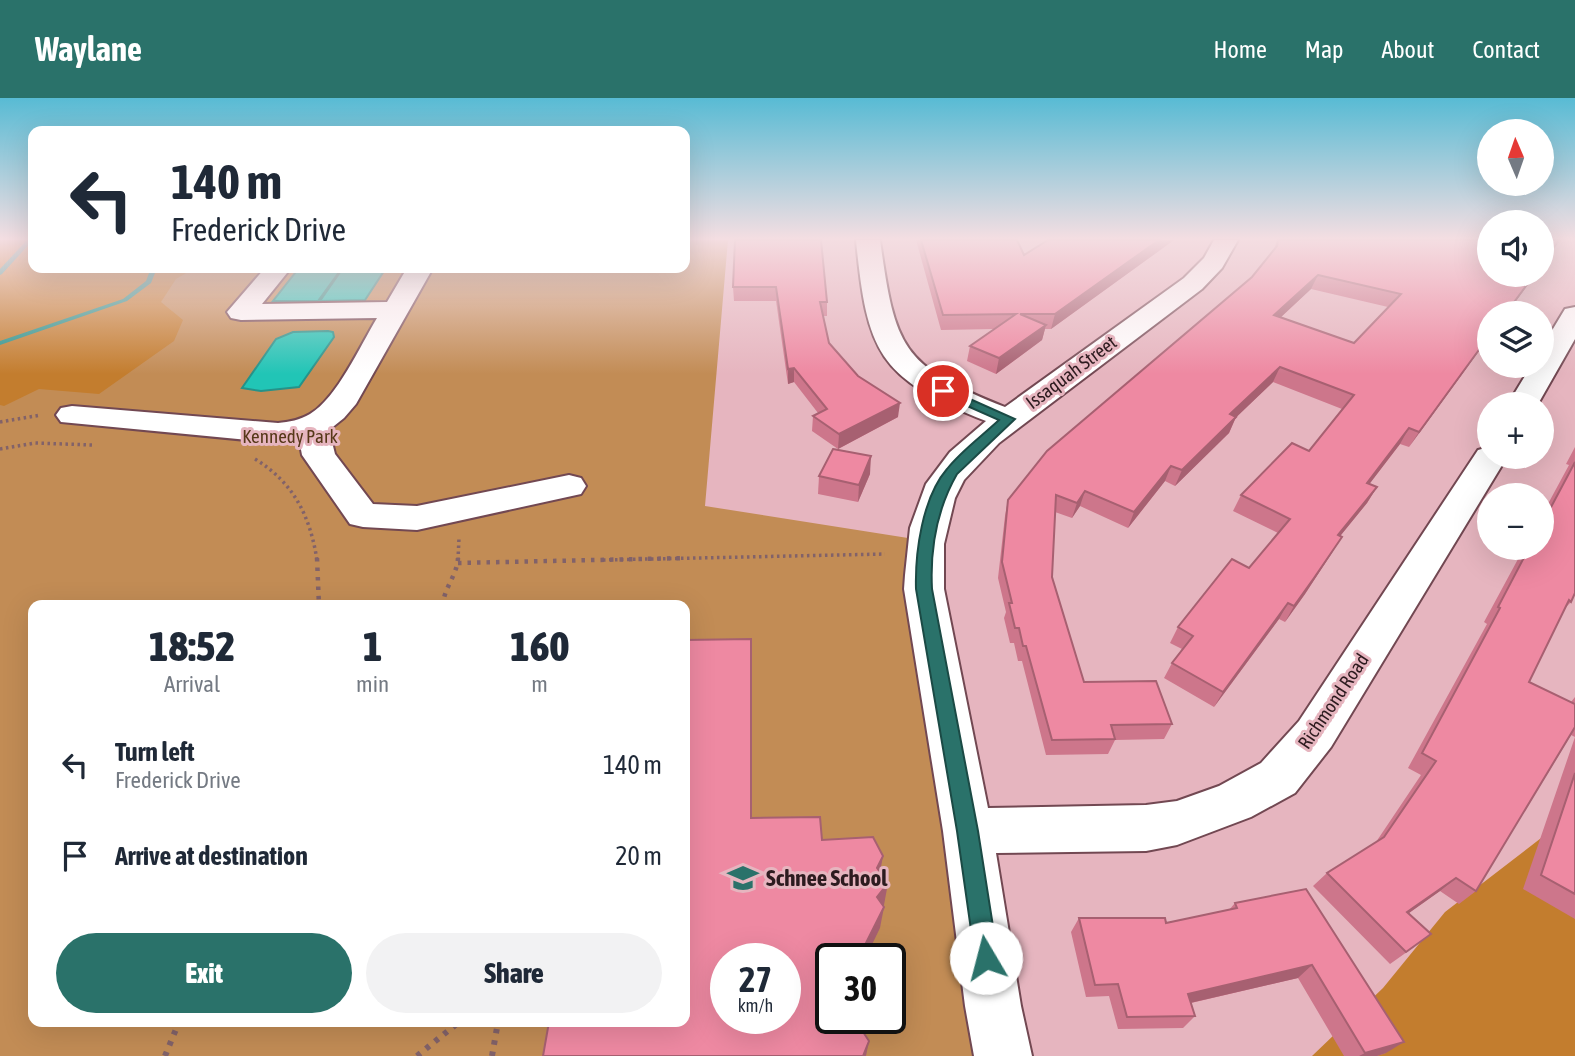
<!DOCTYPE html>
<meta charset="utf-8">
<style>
:root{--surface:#fff;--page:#f2f2f3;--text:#1f2937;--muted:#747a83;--accent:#2a726a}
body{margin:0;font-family:"Asap Condensed",sans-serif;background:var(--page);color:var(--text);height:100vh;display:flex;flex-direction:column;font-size:26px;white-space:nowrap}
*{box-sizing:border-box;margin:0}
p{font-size:23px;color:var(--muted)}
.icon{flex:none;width:38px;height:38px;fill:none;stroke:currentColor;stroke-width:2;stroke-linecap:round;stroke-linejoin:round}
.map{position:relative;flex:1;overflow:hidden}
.sheet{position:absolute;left:28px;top:502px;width:662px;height:427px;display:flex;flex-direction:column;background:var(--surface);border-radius:14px;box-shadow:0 7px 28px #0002}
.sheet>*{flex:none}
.hud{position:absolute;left:28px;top:28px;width:662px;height:147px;border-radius:14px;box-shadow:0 7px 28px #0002;background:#fff;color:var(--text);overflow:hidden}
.needle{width:46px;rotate:358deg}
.buttons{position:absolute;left:1477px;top:21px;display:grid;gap:14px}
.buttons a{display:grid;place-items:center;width:77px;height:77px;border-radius:50%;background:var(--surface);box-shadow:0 7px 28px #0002;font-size:35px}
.speed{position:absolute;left:710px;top:845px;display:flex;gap:14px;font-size:35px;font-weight:700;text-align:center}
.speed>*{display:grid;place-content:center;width:91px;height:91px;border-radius:50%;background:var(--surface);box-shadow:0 7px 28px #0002;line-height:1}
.speed small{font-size:18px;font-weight:400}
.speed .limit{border:4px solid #111;border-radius:10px;background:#fff;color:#111}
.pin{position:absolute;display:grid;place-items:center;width:60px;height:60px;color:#fff;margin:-30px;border:4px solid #fff;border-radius:50%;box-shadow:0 2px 7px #0007}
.me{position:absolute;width:77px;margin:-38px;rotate:352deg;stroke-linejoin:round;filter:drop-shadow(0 0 5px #0008)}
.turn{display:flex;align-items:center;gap:24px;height:147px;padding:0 28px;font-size:32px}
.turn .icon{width:91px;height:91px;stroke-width:2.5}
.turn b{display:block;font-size:49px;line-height:60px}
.eta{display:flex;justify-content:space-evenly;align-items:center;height:119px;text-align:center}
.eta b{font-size:42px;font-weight:800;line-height:49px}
.cta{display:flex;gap:14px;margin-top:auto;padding:14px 28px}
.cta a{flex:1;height:80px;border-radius:42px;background:var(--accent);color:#fff;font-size:28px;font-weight:800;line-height:80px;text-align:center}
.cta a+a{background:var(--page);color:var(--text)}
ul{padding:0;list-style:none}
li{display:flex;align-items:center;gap:21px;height:91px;padding:0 28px}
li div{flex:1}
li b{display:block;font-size:26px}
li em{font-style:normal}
header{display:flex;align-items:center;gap:42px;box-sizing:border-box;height:98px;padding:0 35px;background:var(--accent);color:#fff}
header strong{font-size:33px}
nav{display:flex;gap:38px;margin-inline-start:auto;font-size:24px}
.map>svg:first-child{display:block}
.green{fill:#c28c55;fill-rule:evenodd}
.forest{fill:#c37d2e}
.water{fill:#21c5b6;stroke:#259289;stroke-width:2}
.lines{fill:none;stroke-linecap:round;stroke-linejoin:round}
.stream{fill:#259289;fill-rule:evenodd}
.minor-casing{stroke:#724852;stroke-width:4}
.path-far2{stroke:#826269;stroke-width:3.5;stroke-dasharray:2.5 3.5;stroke-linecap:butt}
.path-far1{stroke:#826269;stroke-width:4.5;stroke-dasharray:3.5 6;stroke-linecap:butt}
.path{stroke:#826269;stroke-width:6;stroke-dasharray:4.5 7;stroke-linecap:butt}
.minor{fill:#fff;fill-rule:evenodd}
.wall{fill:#cd768b;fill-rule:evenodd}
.shaded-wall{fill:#a76071}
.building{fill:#ee89a2;stroke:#a76071;stroke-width:2;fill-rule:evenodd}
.route{fill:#2a726a;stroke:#1b4a45;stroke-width:2}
.labels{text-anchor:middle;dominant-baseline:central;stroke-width:6;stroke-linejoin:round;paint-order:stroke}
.street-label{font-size:19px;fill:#2d1b1f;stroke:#e6b5bf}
.park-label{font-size:19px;fill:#563819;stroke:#e6b5bf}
.near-poi-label{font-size:23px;font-weight:bold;fill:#2d1b1f;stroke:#e6b5bf;text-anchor:start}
</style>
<header>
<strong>Waylane</strong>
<nav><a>Home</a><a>Map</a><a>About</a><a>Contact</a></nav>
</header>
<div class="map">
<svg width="1575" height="958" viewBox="0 0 1575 958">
<rect width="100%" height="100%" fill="#e6b5bf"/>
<path class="green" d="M0 142H33V170H684V142H728L705 408 927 443 1003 958H0ZM33 508H684V924H33ZM726 861H786V920H726ZM831 861H891V920H831Z"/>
<g class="forest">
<path d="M0 142H33V170H195L176 181 161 204 183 222 174 243 99 296 39 291 4 308 0 307Z"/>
<path d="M1575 729V958H1312L1383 890 1445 814 1545 737Z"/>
</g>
<g class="water">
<path d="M299 170H342L318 203H273Z"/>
<path d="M343 170H386L365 202 320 203Z"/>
<path d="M328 233 333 234 334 239 299 289 261 293 242 290 276 241 293 234Z"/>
</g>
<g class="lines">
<g class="stream">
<path d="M27 142H33L2 176 0 177V171Z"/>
<path d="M151 170H157L151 185 127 203 0 247V243L123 201 146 183Z"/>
</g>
<g class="minor-casing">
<g id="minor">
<path d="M856 142H880C895 250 901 268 1005 309L1184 180 1204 160 1214 142H1238L1222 170 1202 191 999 345 964 382 955 400 944 446V491L988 710 1146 707 1177 703 1219 688 1261 665 1299 623 1478 352 1489 349V359H1507L1331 649 1295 695 1251 719 1177 747 1146 753 996 755 1021 908 1032 958H974L965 908 943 733 904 491 905 477 910 430 926 386 950 354 986 323C878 280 867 255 856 142Z"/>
<path d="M265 170H291L262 206 387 204 407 170H433L356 306 344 320 329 332 335 356 373 406 417 408 569 377 581 380 586 388 581 396 417 432 363 429 350 426 302 357 299 341 278 345 61 324 56 317 61 310 72 308 278 325C289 324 300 322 310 316 337 300 360 248 377 220L241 222 231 220 227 214Z"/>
<path d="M1575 209V241L1538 306H1508L1531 268H1542V249L1565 211Z"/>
</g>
</g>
<g class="path-far2">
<path d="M0 324 41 317"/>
<path d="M0 351 35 345 93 347"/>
<path d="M255 361C294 385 310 418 317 462"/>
<path d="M458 462 459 440"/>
<path d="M603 462 885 456"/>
</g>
<g class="path-far1">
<path d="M317 460 319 508"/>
<path d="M458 465 686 460"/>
<path d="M443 508C443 491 457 478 458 460"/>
</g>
<g class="path">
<path d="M165 958 179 924"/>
<path d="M417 958 459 924"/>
<path d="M492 958 498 924"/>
</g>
<use href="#minor" class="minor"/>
</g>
<g class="wall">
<path d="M735 142 827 204V218H823L829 245 858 278 898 319 838 351 812 333 813 318 818 315 794 284 788 286 776 203H734L733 189Z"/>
<path d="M916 142H1017L1024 157 1174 142 1051 231H1045L1042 242 996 276 967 263 970 248 994 231 941 232Z"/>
<path d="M1277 142H1489L1535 177 1507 215H1489V239L1409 349 1400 346 1369 386 1377 389 1367 405 1340 438 1332 455 1305 496 1285 524 1279 521 1214 609 1164 580 1172 565 1182 551 1170 545 1178 529 1249 470 1278 435 1233 413 1241 397 1309 353 1342 311 1273 284 1236 319 1229 335 1175 388 1165 383 1128 430 1080 408 1072 420 1055 414 1052 479 1084 584 1172 626 1164 641 1115 642 1108 656 1046 657 1022 563H1018L1014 545H1010L1004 520 1006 514 998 480 1005 418 1008 402 1252 179 1274 152ZM1311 191 1388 209 1354 245 1281 219Z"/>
<path d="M1575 349V495L1571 504 1564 511 1529 584 1571 604 1575 599V821L1523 791 1575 639 1571 637 1476 793 1459 806 1440 793 1409 815 1414 849 1390 866 1313 788 1327 775 1376 744 1421 677 1408 670 1487 526 1484 524 1524 450H1542V417L1569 367 1566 366Z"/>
<path d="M870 376 858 404 818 396 819 378Z"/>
<path d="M1306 791 1386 955 1377 958H1344L1298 880 1191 905 1195 918 1183 930 1118 931 1109 898 1086 899 1071 834 1079 820 1166 825 1229 812 1235 805Z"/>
</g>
<g class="shaded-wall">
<path d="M1159 142H1174L1051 231 1055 216Z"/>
<path d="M1318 177 1311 191 1268 231 1274 217Z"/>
<path d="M1534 177H1535L1507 215H1506Z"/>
<path d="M1046 227 1042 242 996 276 999 260Z"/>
<path d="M1489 238V239L1409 349 1419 334Z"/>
<path d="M1280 269 1273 284 1223 332 1230 316Z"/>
<path d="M794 270V284L788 286V271Z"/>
<path d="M900 305 898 319 838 351 839 336Z"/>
<path d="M1236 319 1229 335 1175 388 1182 372Z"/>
<path d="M1409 330 1400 346 1358 401 1367 385Z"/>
<path d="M871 358 870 376 858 404 859 387Z"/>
<path d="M1171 368 1165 383 1128 430 1134 414Z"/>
<path d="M1377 389 1367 405 1328 453 1338 437Z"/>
<path d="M1085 393 1080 408 1072 420 1077 405Z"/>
<path d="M1342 439 1305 496 1285 524 1294 508Z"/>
<path d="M1288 505 1279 521 1214 609 1223 594Z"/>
<path d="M751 541 752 566V743L751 720Z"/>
<path d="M883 758 879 780 877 770Z"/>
<path d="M1456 780 1440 793 1392 827 1407 814Z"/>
<path d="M888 785 884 807 873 820 877 799Z"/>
<path d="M884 809 880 830 865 861H858Z"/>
<path d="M1312 867 1298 880 1177 908 1188 896Z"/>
<path d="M869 943 866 958H863Z"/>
<path d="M1404 944 1386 955 1377 958H1359L1365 955Z"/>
</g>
<g class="building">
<path d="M735 142H821L827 204H820L829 245 858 278 900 305 839 336 813 318 827 311 794 270 788 271 776 189H733Z"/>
<path d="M921 142H1017L1024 157 1048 142H1159L1055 216H1020L1046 227 999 260 970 248 1016 216 943 217Z"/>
<path d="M1278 142H1489V177H1534L1506 215H1489V238L1419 334 1409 330 1367 385 1377 389 1338 437 1342 439 1314 480 1294 508 1288 505 1223 594 1172 565 1193 538 1178 529 1232 461 1249 470 1290 421 1241 397 1292 345 1309 353 1354 297 1280 269 1230 316 1236 319 1182 372 1171 368 1134 414 1085 393 1077 405 1056 397 1052 479 1084 584 1156 583 1172 626 1111 627 1115 641 1052 642 1026 548H1023L1019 530H1015L1009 505H1012L1002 464 1008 402 1047 353 1252 179 1277 148ZM1318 177 1401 196 1354 245 1274 217Z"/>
<path d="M1542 142H1559L1542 166Z"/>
<path d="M833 351 871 358 859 387 819 378Z"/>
<path d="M1575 364V495L1571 504 1569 502 1529 584 1575 606V629L1476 793 1456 780 1407 814 1431 836 1406 854 1327 775 1384 739 1436 663 1422 655 1500 510 1498 509 1529 450H1542V426Z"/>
<path d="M751 541V720L820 719 822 742 873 739 883 758 877 770 888 785 877 799 884 809 858 861H831V920H854L869 943 863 958H543L549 924H684V542ZM726 861H786V920H726Z"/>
<path d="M1575 675V796L1541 777Z"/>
<path d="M1306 791 1404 944 1365 955 1312 867 1188 896 1195 918 1127 919 1118 886 1095 887 1079 820H1165L1166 825 1237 810 1235 805Z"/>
</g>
<linearGradient id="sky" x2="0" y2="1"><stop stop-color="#58bbd4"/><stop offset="0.51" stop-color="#f4dee2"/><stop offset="1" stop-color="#f4dee2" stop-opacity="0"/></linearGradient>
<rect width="1575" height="276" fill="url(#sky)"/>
<path class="route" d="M943 289 1015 321 957 376C937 411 930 452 932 491L978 733 998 860 994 868 986 871 978 868 975 860 957 733 916 491C915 455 922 400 947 371 961 353 982 338 999 322L938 295V290Z"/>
<defs>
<g id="school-bare" transform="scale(2.415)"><path d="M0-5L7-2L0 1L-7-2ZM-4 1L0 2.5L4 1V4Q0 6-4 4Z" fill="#2a726a" stroke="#e6b5bf" stroke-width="2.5" paint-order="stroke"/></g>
</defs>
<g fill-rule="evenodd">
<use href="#school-bare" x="743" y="780"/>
</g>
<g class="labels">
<g class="street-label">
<text transform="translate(1071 274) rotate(-37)">Issaquah Street</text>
<text transform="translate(1333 603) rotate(-56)">Richmond Road</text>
</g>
<g class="park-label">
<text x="290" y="338">Kennedy Park</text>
</g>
<g class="near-poi-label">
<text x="766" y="780">Schnee School</text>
</g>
</g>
</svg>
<div class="buttons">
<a><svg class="needle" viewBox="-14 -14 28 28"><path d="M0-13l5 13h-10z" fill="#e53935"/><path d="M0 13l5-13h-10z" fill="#747a83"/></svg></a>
<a><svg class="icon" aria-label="sound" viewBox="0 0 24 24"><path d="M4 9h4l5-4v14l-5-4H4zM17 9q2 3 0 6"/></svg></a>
<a><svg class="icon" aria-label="layers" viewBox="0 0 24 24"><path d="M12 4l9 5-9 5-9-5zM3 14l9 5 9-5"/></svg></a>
<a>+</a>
<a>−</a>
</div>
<div class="speed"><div>27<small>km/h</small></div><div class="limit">30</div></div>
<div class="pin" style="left:943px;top:293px;background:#d93025"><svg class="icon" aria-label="arrive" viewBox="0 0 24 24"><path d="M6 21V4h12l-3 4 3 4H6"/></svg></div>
<svg class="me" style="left:986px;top:860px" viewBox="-20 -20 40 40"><circle r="19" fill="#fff"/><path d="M0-13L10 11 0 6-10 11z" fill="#2a726a"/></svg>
<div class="hud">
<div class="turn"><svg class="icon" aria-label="left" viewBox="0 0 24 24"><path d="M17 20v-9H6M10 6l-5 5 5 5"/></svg><div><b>140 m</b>Frederick Drive</div></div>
</div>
<section class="sheet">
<div class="eta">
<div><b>18:52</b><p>Arrival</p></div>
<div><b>1</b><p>min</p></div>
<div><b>160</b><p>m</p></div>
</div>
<ul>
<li><svg class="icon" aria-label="left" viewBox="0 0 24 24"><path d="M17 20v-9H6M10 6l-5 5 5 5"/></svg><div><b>Turn left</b><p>Frederick Drive</p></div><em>140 m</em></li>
<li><svg class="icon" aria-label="arrive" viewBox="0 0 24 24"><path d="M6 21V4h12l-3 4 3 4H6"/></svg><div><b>Arrive at destination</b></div><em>20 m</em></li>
</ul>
<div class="cta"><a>Exit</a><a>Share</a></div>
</section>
</div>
